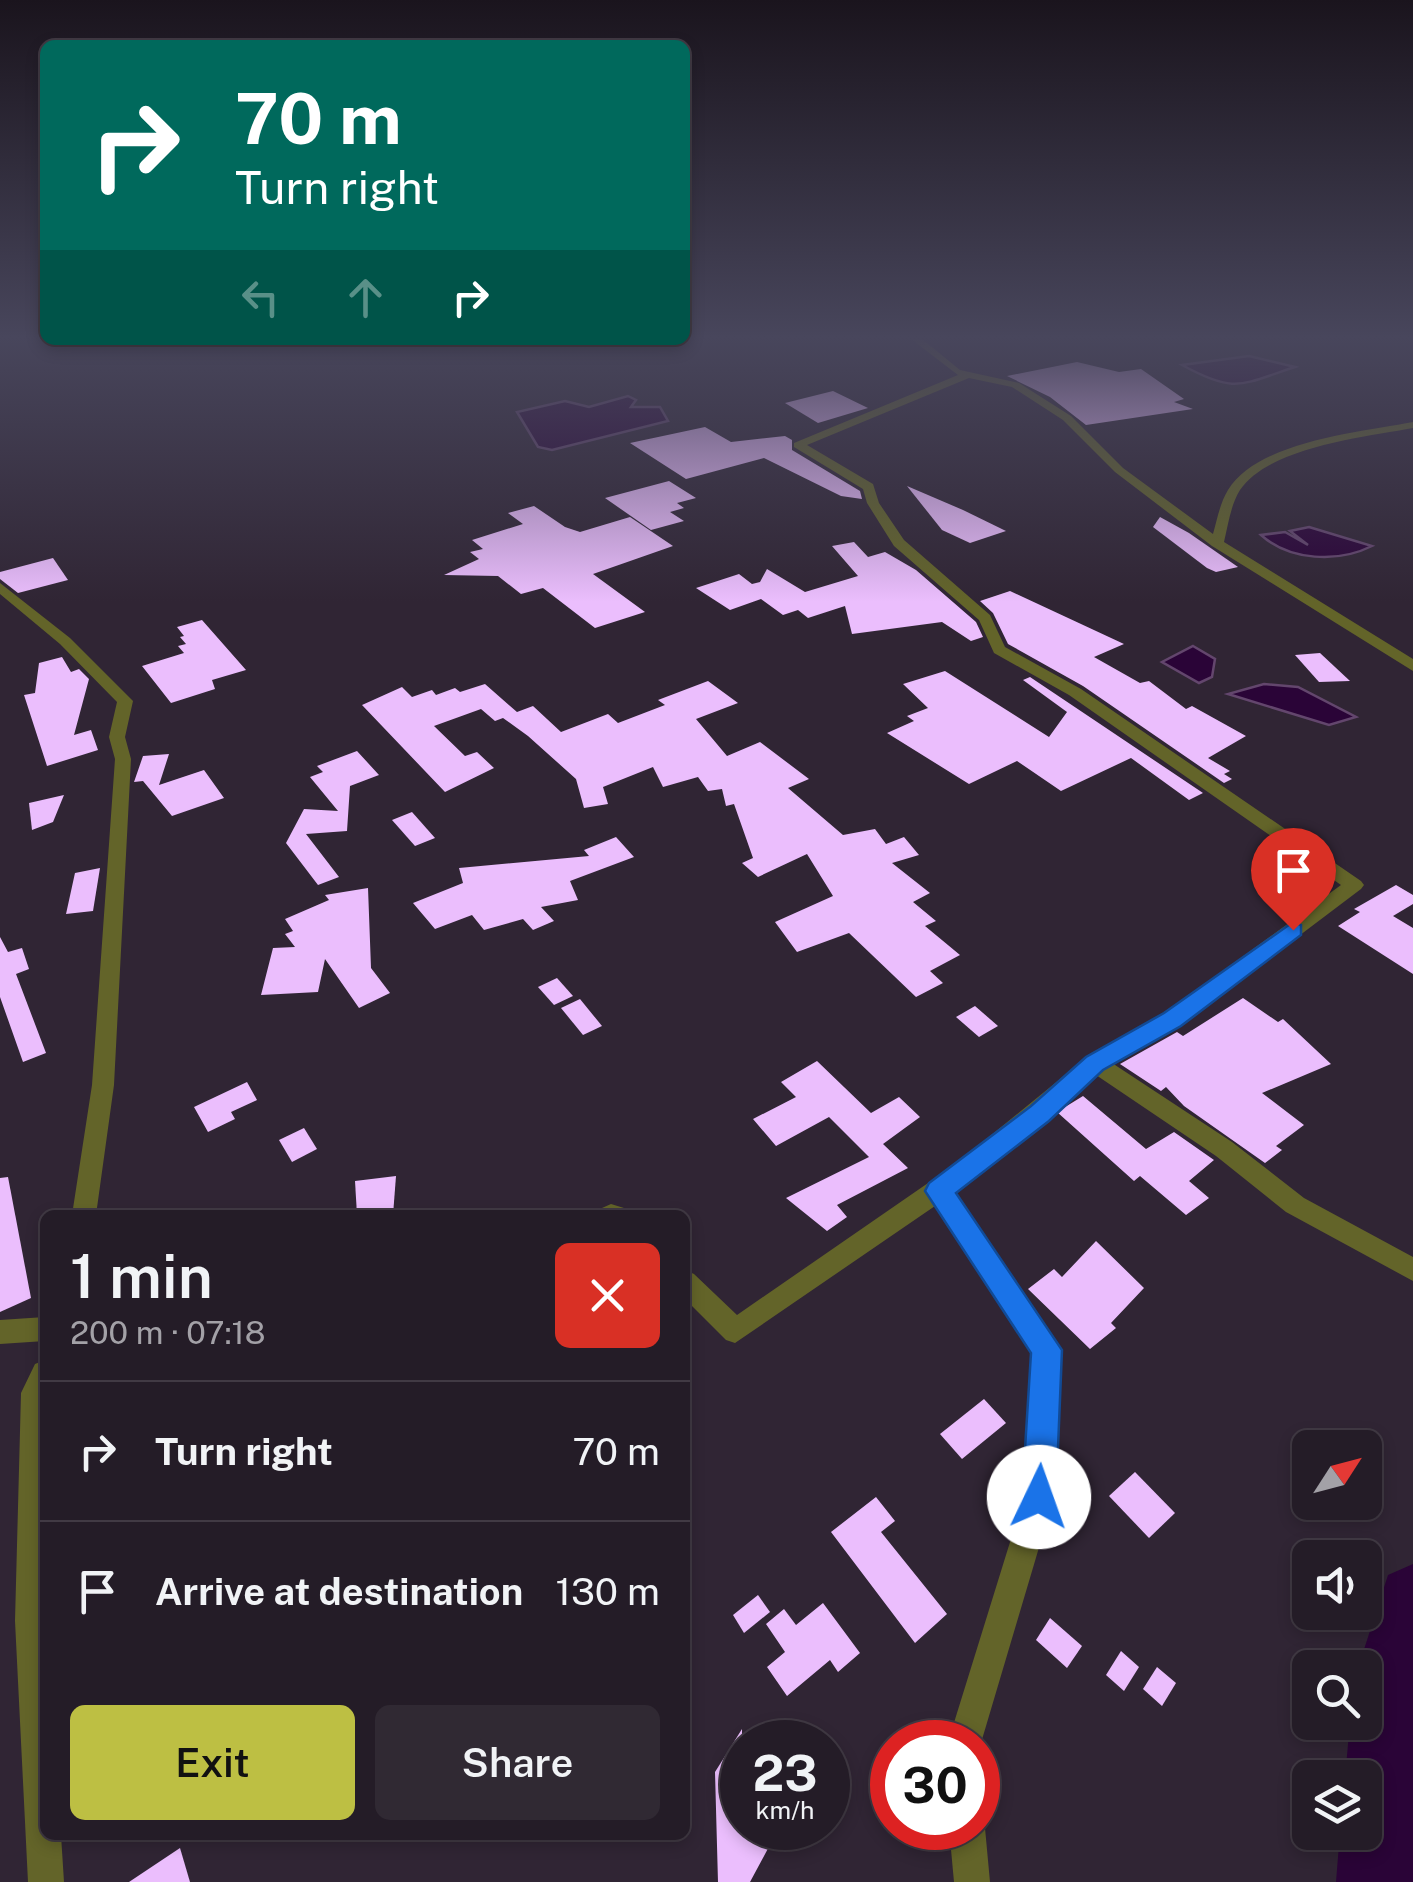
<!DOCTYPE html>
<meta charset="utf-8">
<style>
:root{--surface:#241c27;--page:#302933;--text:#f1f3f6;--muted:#a3a1a7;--line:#413a44;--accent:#bdbf43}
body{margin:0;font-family:"Public Sans",sans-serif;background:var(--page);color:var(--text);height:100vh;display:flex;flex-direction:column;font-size:38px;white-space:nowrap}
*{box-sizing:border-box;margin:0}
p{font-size:32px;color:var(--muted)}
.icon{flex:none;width:55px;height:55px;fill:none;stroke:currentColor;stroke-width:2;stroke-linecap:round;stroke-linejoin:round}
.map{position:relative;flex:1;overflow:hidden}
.details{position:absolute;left:40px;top:1210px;width:650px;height:630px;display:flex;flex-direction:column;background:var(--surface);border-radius:15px;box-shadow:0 5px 15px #0003,0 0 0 2px var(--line)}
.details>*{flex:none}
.guide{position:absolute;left:40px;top:40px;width:650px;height:305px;border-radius:15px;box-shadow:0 5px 15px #0003,0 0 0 2px var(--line);background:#00695c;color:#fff;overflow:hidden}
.needle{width:65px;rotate:54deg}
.buttons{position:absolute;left:1292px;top:1430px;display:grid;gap:20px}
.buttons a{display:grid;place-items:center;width:90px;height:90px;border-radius:15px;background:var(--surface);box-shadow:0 5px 15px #0003,0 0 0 2px var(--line);font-size:50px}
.speed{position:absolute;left:720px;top:1720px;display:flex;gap:20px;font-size:50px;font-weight:700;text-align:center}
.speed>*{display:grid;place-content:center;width:130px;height:130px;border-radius:50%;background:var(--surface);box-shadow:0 5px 15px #0003,0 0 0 2px var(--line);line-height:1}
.speed small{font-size:25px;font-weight:400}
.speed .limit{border:15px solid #d22;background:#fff;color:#111}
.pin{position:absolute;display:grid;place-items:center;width:85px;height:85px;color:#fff;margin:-102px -42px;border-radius:50% 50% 50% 0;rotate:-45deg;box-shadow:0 0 10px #0007}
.pin .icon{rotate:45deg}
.me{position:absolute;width:110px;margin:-55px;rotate:3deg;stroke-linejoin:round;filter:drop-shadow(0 0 8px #0008)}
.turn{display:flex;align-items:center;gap:35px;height:210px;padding:0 30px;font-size:45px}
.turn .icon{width:130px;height:130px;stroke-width:2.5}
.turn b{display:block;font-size:70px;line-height:85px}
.lanes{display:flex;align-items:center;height:95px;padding:0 30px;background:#0003;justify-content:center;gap:50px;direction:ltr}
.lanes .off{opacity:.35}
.round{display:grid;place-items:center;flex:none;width:105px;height:105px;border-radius:15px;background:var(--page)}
.head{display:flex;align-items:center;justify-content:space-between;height:170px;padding:0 30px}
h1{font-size:60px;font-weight:600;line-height:75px}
.action{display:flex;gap:20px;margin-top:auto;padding:20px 30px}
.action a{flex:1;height:115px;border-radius:15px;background:var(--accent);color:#111;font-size:40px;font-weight:600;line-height:115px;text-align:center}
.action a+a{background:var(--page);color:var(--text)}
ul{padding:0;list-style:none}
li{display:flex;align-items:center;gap:30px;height:140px;padding:0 30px;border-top:2px solid var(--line)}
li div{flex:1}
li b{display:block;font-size:38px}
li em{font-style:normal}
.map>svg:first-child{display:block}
.water{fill:#2a0437;stroke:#63466d;stroke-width:2.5}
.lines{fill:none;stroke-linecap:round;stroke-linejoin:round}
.river{fill:#2a0437;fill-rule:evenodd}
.building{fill:#ebbefd}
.minor{fill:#636429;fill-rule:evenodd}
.route{fill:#1a73e8;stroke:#114b97;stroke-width:2.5}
</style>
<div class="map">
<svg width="1413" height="1882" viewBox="0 0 1413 1882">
<rect width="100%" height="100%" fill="#302534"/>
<g class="water">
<path d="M1249 356 1295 367C1240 385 1235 394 1182 365Z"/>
<path d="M628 396 636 400 631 407H660L668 421 552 450 538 447 517 412 565 401 589 407Z"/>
<path d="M1309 527 1372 546C1338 563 1290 561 1261 535L1285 532 1308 545 1290 531Z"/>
<path d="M1193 646 1215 659 1212 677 1199 683 1162 662Z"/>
<path d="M1264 684 1298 687 1356 717 1329 725 1228 694Z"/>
</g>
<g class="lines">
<path class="river" d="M1413 1564V1882H1336L1340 1832H1365V1778H1345L1350 1722H1365V1668H1358L1388 1575Z"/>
</g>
<g class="building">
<path d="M1077 362 1119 372 1141 369 1184 399 1174 402 1193 409 1086 425 1050 397 1007 376Z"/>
<path d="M833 391 868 408 818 423 785 403Z"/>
<path d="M705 427 731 442 785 436 792 440V450L860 491 862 499 841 496 764 458 686 479 630 443Z"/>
<path d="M669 481 696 498 677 503 684 508 670 512 684 521 651 530 605 498Z"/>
<path d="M907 486 963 510 1006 531 970 543 942 530Z"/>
<path d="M534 506 565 527 580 532 630 517 673 546 593 574 645 612 595 628 543 588 521 594 498 576 444 575 479 559 470 552 483 549 472 540 523 524 508 513Z"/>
<path d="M1160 517 1189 533 1238 567 1216 572 1207 568 1153 527Z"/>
<path d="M854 542 868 557 885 552 916 570 976 622 983 637 971 641 942 622 852 634 845 606 808 618 798 610 783 615 761 599 730 610 696 588 739 574 752 584 760 582 767 569 805 592 858 576 832 546Z"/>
<path d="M53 558 68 580 18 593 0 579V572Z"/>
<path d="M1010 591 1124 644 1094 657 1140 683 1149 681 1186 709 1192 706 1246 736 1208 758 1230 771 1224 774 1232 779 1224 783 1083 686 1008 644 993 613 980 601Z"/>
<path d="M202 620 246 670 212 680 215 689 171 703 142 666 184 653 178 646 186 644 180 637 184 636 177 627Z"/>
<path d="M1320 653 1350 681 1319 682 1295 655Z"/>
<path d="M62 657 71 672 79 669 89 679 74 735 91 730 98 750 47 766 24 695 35 693 39 663Z"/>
<path d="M945 671 1049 737 1067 712 1023 680 1030 677 1203 793 1189 800 1131 758 1061 791 1017 761 969 784 887 733 914 721 907 716 928 708 903 684Z"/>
<path d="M708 681 738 703 696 719 727 756 760 742 809 779 788 788 843 835 875 829 886 844 904 837 919 855 892 863 930 893 913 902 936 921 925 926 960 955 930 971 943 983 916 997 849 933 797 952 775 922 833 896 807 854 758 877 742 863 753 858 734 804 726 806 722 789 708 791 698 777 663 787 653 767 603 787 608 804 584 808 576 779 528 736 503 718 495 721 481 709 434 726 465 756 477 752 494 768 445 792 362 705 402 687 412 697 432 690 436 695 455 688 460 692 485 684 517 712 533 706 561 732 608 714 618 723 665 705 658 700Z"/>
<path d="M357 751 379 775 350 786 347 831 306 834 339 877 318 885 286 843 304 809 338 811 310 777 323 772 317 766Z"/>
<path d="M169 754 159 785 204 770 224 798 172 816 143 781 134 782 143 756Z"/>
<path d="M64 795 53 822 32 830 29 803Z"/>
<path d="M412 812 435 838 415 846 392 820Z"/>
<path d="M616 837 634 857 570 881 578 900 541 907 554 921 533 930 523 919 484 930 472 915 435 929 413 903 463 883 459 868 589 856 584 850Z"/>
<path d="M100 868 93 911 66 914 75 873Z"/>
<path d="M1396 885 1413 895V904L1393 916 1413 928V974L1338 926 1360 912 1354 909Z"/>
<path d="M368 888 371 968 390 993 359 1008 325 959 318 992 261 995 273 948 295 947 285 934 293 931 285 919 329 900 325 895Z"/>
<path d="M0 937 8 952 22 948 29 969 16 974 46 1053 23 1062 0 997Z"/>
<path d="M557 978 573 996 554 1005 538 987Z"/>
<path d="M1243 998 1278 1022 1283 1019 1331 1064 1262 1093 1304 1125 1276 1146 1282 1150 1265 1163 1184 1106 1166 1087 1161 1091 1120 1064 1177 1032 1183 1036Z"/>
<path d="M580 999 602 1026 583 1035 561 1008Z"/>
<path d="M975 1006 998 1026 979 1037 956 1017Z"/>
<path d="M817 1061 871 1113 899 1097 920 1117 883 1144 908 1168 837 1205 847 1217 827 1231 786 1198 869 1157 829 1117 776 1146 753 1119 796 1097 781 1082Z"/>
<path d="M247 1082 257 1100 231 1112 235 1119 208 1132 194 1107Z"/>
<path d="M1083 1096 1146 1149 1174 1132 1214 1160 1189 1181 1209 1198 1186 1215 1140 1176 1134 1181 1057 1112Z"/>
<path d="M304 1128 317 1149 292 1162 279 1140Z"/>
<path d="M396 1176 393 1215H357L355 1181Z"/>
<path d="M8 1177 31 1298 0 1312V1178Z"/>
<path d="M1096 1241 1144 1288 1111 1323 1116 1328 1090 1349 1028 1289 1054 1269 1062 1277Z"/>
<path d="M984 1399 1006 1423 962 1459 940 1434Z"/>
<path d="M1135 1472 1175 1513 1149 1538 1109 1496Z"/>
<path d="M876 1497 895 1521 881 1532 947 1614 915 1643 831 1532Z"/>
<path d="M758 1595 770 1612 744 1633 733 1615Z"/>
<path d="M823 1603 860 1653 838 1672 830 1660 787 1696 767 1667 785 1652 766 1624 784 1609 796 1625Z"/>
<path d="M1050 1618 1082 1646 1067 1668 1036 1640Z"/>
<path d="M1121 1651 1139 1667 1124 1691 1106 1675Z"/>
<path d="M1157 1667 1176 1683 1162 1706 1143 1689Z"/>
<path d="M742 1729V1828H779L750 1882H718L715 1772Z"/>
<path d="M180 1848 190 1882H129Z"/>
</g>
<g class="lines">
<g class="minor">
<path d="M911 339H922L960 370 1019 383 1071 416 1123 468 1213 534C1217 520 1220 503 1228 490 1258 441 1361 432 1413 422V428C1365 437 1269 447 1240 490 1231 504 1228 525 1224 542L1413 659V671L1212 546 1115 472 1063 420 1012 387 969 378 807 445 873 484 879 503 904 540 990 615 1005 647 1081 689 1361 881 1364 885 1361 889 1181 1025 1112 1063 1232 1142 1304 1198 1413 1257V1281L1286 1212 1216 1156 1096 1075 953 1192 1060 1350 1054 1497 978 1753V1742H948L1024 1497 1032 1353 935 1206 735 1343 726 1340 685 1299V1270L694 1274 737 1315 957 1163 1087 1057 1165 1013 1341 885 1069 695 994 653 979 620 894 546 867 503 863 489 794 447V443L958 375Z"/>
<path d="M0 583 70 638 133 701 125 737 131 759 114 1085 96 1215H72L92 1085 115 759 109 737 117 702 60 644 0 594Z"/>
<path d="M611 1204 624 1208 627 1215H599L602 1208Z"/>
<path d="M45 1317V1341L0 1344V1320Z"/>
<path d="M45 1360V1835H61L64 1882H28L15 1621 21 1393 35 1364Z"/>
<path d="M978 1815 985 1828 990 1882H954L949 1828H978Z"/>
</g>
</g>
<linearGradient id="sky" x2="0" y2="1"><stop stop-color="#1a141d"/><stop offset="0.56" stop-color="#48465c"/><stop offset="1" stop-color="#48465c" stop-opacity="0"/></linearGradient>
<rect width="1413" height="602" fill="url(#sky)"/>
<path class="route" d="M1293 922 1301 925V935L1181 1026 1103 1070 1049 1121 956 1193 1062 1350 1056 1497 1051 1509 1039 1514 1027 1509 1022 1497 1031 1353 925 1191 929 1183 1031 1106 1086 1057 1164 1013Z"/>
</svg>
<div class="buttons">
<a><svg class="needle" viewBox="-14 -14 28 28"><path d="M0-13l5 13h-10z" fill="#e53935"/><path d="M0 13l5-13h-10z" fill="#a3a1a7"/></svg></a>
<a><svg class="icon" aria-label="sound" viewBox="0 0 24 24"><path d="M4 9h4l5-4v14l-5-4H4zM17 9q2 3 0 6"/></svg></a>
<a><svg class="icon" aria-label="search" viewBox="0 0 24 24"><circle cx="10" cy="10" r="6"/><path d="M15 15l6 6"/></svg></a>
<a><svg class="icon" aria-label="layers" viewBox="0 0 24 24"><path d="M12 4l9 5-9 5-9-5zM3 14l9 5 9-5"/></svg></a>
</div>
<div class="speed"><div>23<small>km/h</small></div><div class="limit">30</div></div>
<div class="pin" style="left:1293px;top:930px;background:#d93025"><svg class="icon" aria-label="arrive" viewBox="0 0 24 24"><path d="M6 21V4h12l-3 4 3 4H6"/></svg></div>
<svg class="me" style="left:1039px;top:1497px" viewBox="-20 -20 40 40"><circle r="19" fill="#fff"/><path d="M0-13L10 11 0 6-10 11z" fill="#1a73e8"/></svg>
<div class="guide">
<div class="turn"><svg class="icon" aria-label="right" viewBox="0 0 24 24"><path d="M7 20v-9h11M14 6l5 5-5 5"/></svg><div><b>70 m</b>Turn right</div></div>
<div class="lanes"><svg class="icon off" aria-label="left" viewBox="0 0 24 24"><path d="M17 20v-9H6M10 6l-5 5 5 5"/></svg><svg class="icon off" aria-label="ahead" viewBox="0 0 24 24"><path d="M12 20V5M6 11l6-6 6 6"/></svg><svg class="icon" aria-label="right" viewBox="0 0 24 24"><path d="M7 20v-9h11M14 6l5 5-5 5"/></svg></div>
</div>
<section class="details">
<div class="head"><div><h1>1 min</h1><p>200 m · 07:18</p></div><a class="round" style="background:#d93025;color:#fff"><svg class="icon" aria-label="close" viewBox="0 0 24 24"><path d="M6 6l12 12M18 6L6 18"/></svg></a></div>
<ul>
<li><svg class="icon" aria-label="right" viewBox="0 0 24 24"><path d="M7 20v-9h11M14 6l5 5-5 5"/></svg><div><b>Turn right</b></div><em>70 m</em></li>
<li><svg class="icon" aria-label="arrive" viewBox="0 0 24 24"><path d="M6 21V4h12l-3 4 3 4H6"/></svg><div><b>Arrive at destination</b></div><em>130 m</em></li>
</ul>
<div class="action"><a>Exit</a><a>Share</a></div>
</section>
</div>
